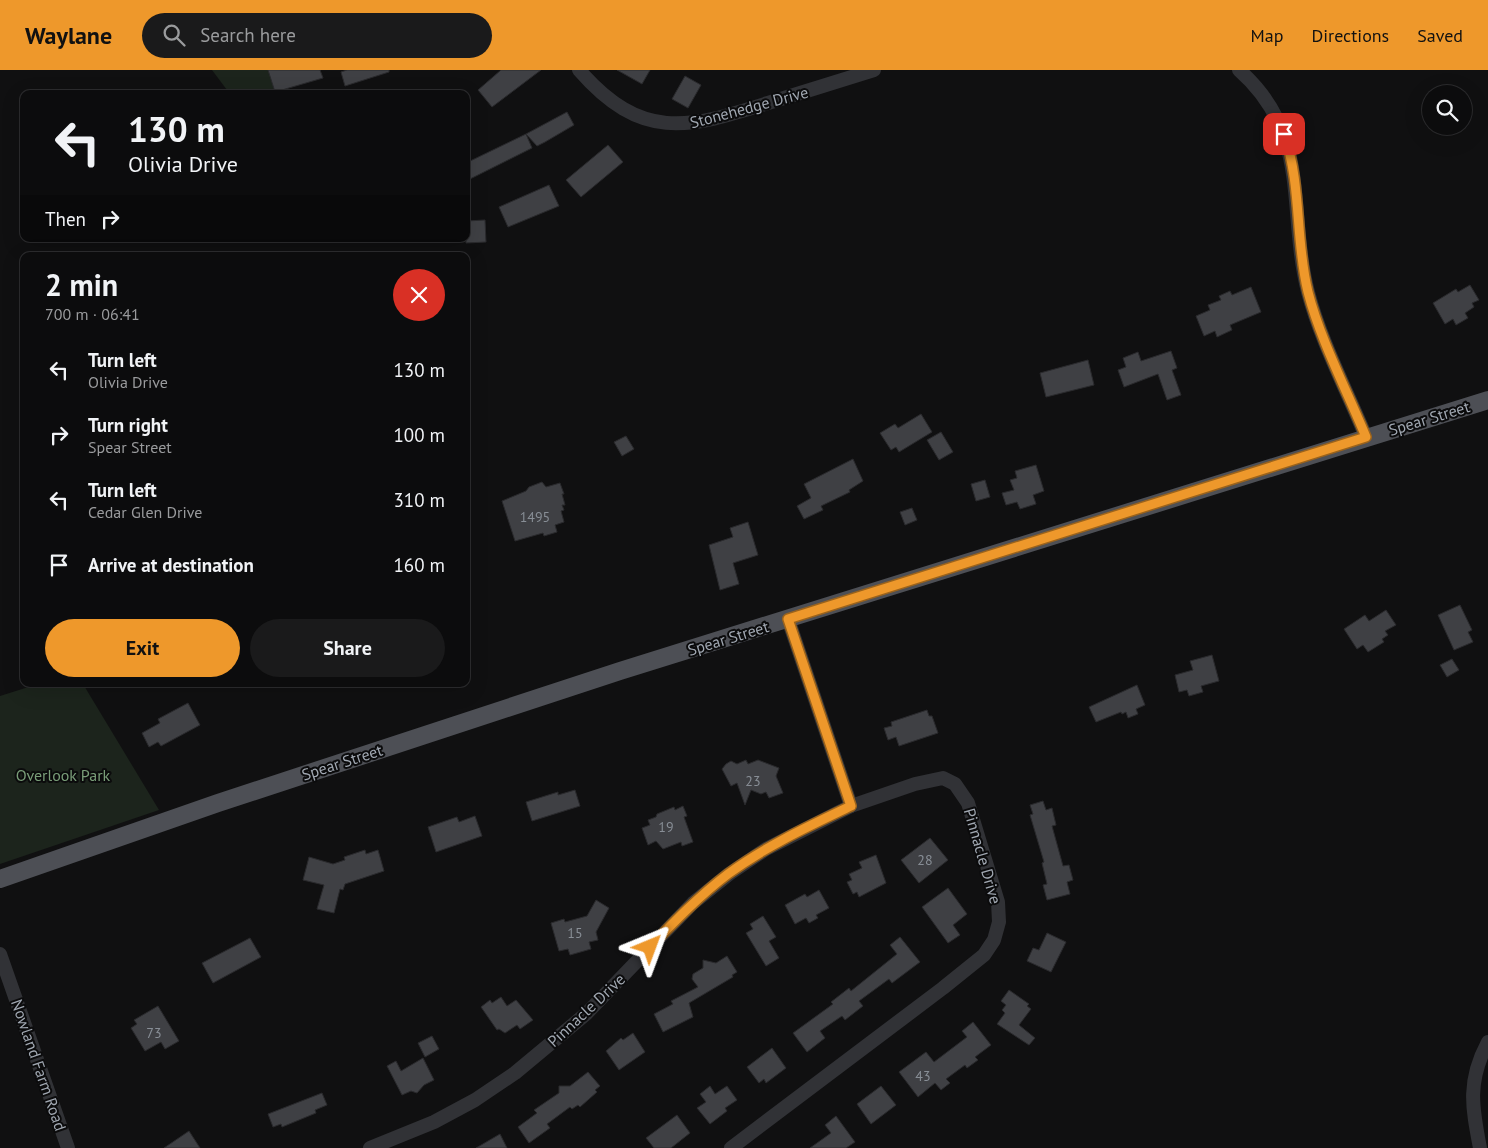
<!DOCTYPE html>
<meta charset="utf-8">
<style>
:root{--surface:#0c0c0d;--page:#1a1a1b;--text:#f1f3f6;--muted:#9a9b9d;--line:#2c2c2e;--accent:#ee982b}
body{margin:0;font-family:"PT Sans",sans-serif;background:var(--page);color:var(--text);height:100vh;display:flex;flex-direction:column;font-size:19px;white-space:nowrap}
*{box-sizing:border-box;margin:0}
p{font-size:16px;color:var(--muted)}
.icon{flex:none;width:28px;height:28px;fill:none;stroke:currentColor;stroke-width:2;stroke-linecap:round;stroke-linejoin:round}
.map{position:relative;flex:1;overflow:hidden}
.sheet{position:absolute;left:20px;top:182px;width:450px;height:435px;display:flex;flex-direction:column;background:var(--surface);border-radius:10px;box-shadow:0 5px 20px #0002,0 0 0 1px var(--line)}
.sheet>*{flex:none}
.hud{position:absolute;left:20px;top:20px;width:450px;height:152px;border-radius:10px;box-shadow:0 5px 20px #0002,0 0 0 1px var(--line);background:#0c0c0d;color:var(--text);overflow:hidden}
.fabs{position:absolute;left:1422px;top:15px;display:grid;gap:10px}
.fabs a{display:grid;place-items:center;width:50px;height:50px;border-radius:50%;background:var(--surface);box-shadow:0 5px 20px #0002,0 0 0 1px var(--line);font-size:25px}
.pin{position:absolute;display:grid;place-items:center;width:42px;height:42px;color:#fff;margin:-21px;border-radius:10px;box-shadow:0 2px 8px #0006}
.me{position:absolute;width:55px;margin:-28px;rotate:44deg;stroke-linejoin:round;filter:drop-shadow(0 0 4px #0008)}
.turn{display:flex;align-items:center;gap:18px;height:105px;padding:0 25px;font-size:22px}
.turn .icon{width:65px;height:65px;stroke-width:2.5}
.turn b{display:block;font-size:35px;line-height:42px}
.then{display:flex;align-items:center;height:48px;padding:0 25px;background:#0003;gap:10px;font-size:19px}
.round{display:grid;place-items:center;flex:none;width:52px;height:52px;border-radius:26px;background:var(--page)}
.head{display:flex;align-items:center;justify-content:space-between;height:85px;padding:0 25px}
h1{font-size:30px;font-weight:800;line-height:38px}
.button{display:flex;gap:10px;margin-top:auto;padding:10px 25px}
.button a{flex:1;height:58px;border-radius:30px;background:var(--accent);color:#111;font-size:20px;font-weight:800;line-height:58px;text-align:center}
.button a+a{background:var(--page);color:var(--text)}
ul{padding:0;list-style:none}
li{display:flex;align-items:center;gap:15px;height:65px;padding:0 25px}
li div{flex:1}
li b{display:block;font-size:19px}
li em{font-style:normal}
header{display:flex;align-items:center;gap:30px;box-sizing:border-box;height:70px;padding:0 25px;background:var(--accent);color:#111}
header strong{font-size:24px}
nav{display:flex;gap:28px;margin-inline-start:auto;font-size:18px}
.search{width:350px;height:45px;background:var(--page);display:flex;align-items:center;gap:12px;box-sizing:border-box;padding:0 18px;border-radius:28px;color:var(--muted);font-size:19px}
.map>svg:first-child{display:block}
.green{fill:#1c241c}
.building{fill:#3f4044;stroke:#2a2a2d}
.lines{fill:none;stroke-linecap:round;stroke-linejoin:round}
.minor{stroke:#313236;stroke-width:14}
.major{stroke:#4d4f55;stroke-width:18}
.route-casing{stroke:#9b631c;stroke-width:12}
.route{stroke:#ee982b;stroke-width:9}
.labels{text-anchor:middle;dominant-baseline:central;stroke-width:4;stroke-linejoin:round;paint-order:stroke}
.number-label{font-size:14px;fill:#888e96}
.street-label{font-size:16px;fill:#a1a8b2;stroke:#0b0b0c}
.park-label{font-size:16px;fill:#799d78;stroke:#0b0b0c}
</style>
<header>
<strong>Waylane</strong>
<div class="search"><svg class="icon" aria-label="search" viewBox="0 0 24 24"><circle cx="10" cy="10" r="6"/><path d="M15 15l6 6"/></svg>Search here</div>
<nav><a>Map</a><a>Directions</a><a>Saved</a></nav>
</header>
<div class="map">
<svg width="1488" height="1078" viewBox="0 0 1488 1078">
<rect width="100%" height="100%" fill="#101011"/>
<g class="green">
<path d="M212 0H296L286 24H230Z"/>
<path d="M38 614H83L159 740 0 794V626Z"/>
</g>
<g class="building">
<path d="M268 0H320L323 8 275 22Z"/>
<path d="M347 0H389V2L345 16 341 2Z"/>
<path d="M501 0H541L492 37 478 20Z"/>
<path d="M617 0H650L642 14Z"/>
<path d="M685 6 701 15 688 38 672 29Z"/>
<path d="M567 42 574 55 545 72 537 76 526 64Z"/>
<path d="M526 64 532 78 466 111V93Z"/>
<path d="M608 75 623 92 581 127 566 110Z"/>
<path d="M549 115 559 136 508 157 499 137Z"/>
<path d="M485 150 486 172 466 173V151Z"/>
<path d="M1470 215 1479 230 1472 233 1474 237 1465 243 1468 248 1456 255 1453 249 1445 254 1433 233 1456 219 1458 222Z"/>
<path d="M1251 217 1261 242 1230 255 1232 260 1217 267 1215 261 1204 266 1196 246 1210 240 1208 235 1221 230 1219 226 1230 221 1232 225Z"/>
<path d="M1171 281 1177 298 1172 300 1181 325 1167 330 1158 304 1124 317 1118 300 1126 297 1123 288 1138 282 1141 291Z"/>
<path d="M1088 290 1094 315 1046 327 1040 303Z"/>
<path d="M921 344 932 362 899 382 896 377 891 380 880 363 895 354 898 358Z"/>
<path d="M941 362 953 382 939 390 927 370Z"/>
<path d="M626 366 634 379 622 386 614 372Z"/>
<path d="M853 389 863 411 849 420 850 422 821 436 823 440 804 449 797 436 811 428 804 414Z"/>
<path d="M1036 395 1044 421 1033 425 1036 434 1020 439 1017 432 1006 435 1002 423 1014 420 1010 410 1017 408 1015 401Z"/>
<path d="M985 410 990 427 976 431 971 414Z"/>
<path d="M542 412 546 417 560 413 564 424H562L565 435H562L564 440 561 441 564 452 555 455 557 462 544 466 543 463 515 471 502 431 526 421 529 417Z"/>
<path d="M912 438 917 450 905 455 900 442Z"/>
<path d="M748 452 758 485 733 493 739 514 720 520 709 475 733 467 730 458Z"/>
<path d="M1460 535 1472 560 1468 562 1473 572 1454 580 1438 545Z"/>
<path d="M1386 540 1396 555 1385 561 1388 565 1382 569 1384 572 1368 582 1363 575 1357 579 1344 559 1365 545 1369 551Z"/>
<path d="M1212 585 1219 611 1201 616 1203 622 1189 626 1187 620 1179 622 1175 605 1193 600 1190 591Z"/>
<path d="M1452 589 1459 600 1447 607 1440 595Z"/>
<path d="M1137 615 1145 635 1136 639 1138 644 1128 648 1126 642 1122 644 1121 642 1096 652 1089 637Z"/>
<path d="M188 633 200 655 161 676 158 672 149 677 142 663 160 653 158 649Z"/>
<path d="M927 640 929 646H932L938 663 899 676 896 667 888 670 884 658 892 656 891 652Z"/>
<path d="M746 690 748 694 758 690 779 698 776 706 783 723 769 728 766 722 761 724 751 720 745 735 737 713 731 716 722 699 726 694 731 691 737 694Z"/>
<path d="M575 720 580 736 532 751 526 732 558 722V725Z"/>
<path d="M1043 731 1046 740 1052 738 1056 755 1052 756 1063 796 1069 795 1073 810 1067 812 1070 824 1047 830 1043 815 1047 814 1042 793 1044 792 1030 745 1033 744 1030 735Z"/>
<path d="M683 736 687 746 684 747 693 772 682 776 681 772 663 779 656 771 648 775 642 758 650 755 648 750 656 747 657 744 674 737 675 740Z"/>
<path d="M475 746 482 766 436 782 428 757 457 747 459 752Z"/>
<path d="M930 768 948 790 919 813 901 790Z"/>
<path d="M365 780 366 784 378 780 384 801 345 814 343 820 340 819 334 843 317 839 324 815 303 810 309 787 333 794 345 790 344 787Z"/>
<path d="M876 785 886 813 859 827 857 822 853 824 847 812 852 810 849 804 862 798 859 792Z"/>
<path d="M948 818 967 844 953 855 960 865 948 873 922 837Z"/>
<path d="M819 820 829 838 816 845 818 848 809 853 806 848 795 854 785 835 805 824 807 827Z"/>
<path d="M596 830 609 838 596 862 598 870 589 872 591 879 570 885 568 879 559 881 551 853 564 849 565 852 587 846Z"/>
<path d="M763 846 776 867 769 871 779 888 766 896 746 863 753 859 750 854Z"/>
<path d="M1047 863 1066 872 1051 902 1027 891 1033 878 1039 880Z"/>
<path d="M900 867 920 892 892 913 889 909 859 931 863 936 845 950 842 946 820 961 825 968 807 982 793 963 833 934 831 932 849 918 851 921 897 884 890 875Z"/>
<path d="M250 868 261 887 213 913 202 893Z"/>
<path d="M727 886 737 902 732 905 733 907 689 933 693 947 663 962 654 944 673 934 671 931 698 917 692 909 693 904 703 898V890L716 893Z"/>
<path d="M1009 920 1029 934 1027 936 1031 939 1019 955 1035 968 1029 975 997 954 1005 943 1002 940 1006 935 1001 931Z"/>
<path d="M501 927 507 936 516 930 533 950 520 959 517 955 505 963 499 959 497 960 481 937 490 930 492 933Z"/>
<path d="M158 936 179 971 165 979 161 972 145 981 131 958 137 954 134 950Z"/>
<path d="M973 952 991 975 975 987 978 990 967 998 965 995 946 1009 950 1013 941 1020 935 1013 918 1027 899 1002 926 982 934 992 967 967 962 961Z"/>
<path d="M633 963 645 982 619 1000 606 981 621 968 623 970Z"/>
<path d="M432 966 439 979 425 987 418 973Z"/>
<path d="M772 978 786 998 766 1013 764 1009 759 1013 747 997Z"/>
<path d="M423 988 434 1010 424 1015 417 1023 411 1021 402 1025 387 996 396 991 401 1001Z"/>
<path d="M588 1002 600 1016 595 1020 597 1022 580 1037 578 1035 572 1039 570 1037 547 1054 550 1058 529 1073 518 1057 537 1043 534 1040 559 1023V1016H570Z"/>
<path d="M710 1016 715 1024 727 1016 737 1030 725 1038 727 1041 710 1054 697 1038 706 1032 700 1024Z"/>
<path d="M881 1016 896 1035 871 1054 857 1034Z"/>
<path d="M322 1023 327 1035 315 1040 316 1043 282 1057 281 1054 273 1057 268 1044Z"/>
<path d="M677 1045 690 1063 671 1078H654L646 1068Z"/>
<path d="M836 1046 855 1072 846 1078H810L831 1063 825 1055Z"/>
<path d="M189 1061 200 1078H164Z"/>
<path d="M500 1064 507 1078H476Z"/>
</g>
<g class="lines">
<g class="minor">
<path d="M579 0C641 71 687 59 768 33 804 22 839 11 874 0"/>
<path d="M1239 0C1312 64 1287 140 1308 222 1320 269 1347 321 1366 367"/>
<path d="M788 549 851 736"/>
<path d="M0 884 68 1078"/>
<path d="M370 1078 434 1052 475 1030 515 1003 587 943 693 833 729 804 766 779 851 736 915 714 943 708 955 714 968 733 998 832 999 852 994 870 984 885 943 918 731 1078"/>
<path d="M1480 1078C1472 1037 1467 1011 1488 972"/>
</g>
<path class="major" d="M0 809 218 733 620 601 1488 330"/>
</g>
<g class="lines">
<g class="route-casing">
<path id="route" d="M650 877C675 851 699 826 728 804 766 776 809 756 851 736L788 549 1366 367C1347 321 1320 269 1308 222 1295 170 1302 115 1284 64"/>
</g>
<use href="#route" class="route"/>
</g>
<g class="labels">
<g class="number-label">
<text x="535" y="447">1495</text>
<text x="753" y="711">23</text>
<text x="666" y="757">19</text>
<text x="925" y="790">28</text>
<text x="575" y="863">15</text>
<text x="154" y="963">73</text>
<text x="923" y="1006">43</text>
</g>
<g class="street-label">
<text transform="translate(749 37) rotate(-15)">Stonehedge Drive</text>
<text transform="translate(1429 348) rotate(-17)">Spear Street</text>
<text transform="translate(728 568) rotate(-17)">Spear Street</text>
<text transform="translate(342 692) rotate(-18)">Spear Street</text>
<text transform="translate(983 786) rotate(74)">Pinnacle Drive</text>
<text transform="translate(586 940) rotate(-43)">Pinnacle Drive</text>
<text transform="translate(39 995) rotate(71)">Nowland Farm Road</text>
</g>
<g class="park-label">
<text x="63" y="705">Overlook Park</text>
</g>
</g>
</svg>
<div class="fabs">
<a><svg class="icon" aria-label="search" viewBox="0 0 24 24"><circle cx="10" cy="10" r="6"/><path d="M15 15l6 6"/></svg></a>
</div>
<div class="pin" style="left:1284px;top:64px;background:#d93025"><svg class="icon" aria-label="arrive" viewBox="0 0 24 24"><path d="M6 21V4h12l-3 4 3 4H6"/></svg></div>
<svg class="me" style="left:650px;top:877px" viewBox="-20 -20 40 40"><path d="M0-17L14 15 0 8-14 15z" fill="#ee982b" stroke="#fff" stroke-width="4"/></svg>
<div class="hud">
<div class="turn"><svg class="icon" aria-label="left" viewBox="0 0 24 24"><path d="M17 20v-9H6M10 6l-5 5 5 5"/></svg><div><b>130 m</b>Olivia Drive</div></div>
<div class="then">Then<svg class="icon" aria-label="right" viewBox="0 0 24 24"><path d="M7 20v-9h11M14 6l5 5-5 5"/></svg></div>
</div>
<section class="sheet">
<div class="head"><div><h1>2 min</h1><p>700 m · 06:41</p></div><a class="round" style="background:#d93025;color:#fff"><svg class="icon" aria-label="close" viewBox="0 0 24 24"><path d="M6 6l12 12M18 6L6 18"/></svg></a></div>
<ul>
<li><svg class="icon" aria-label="left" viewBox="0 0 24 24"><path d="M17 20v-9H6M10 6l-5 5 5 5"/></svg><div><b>Turn left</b><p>Olivia Drive</p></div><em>130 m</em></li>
<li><svg class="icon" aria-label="right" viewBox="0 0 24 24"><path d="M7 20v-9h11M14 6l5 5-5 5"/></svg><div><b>Turn right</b><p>Spear Street</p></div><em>100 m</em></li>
<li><svg class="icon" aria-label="left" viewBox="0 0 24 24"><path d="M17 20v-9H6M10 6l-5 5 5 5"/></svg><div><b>Turn left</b><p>Cedar Glen Drive</p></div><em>310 m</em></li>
<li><svg class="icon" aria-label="arrive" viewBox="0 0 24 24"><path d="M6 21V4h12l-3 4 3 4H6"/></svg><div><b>Arrive at destination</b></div><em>160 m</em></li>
</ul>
<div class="button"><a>Exit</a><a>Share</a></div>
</section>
</div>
